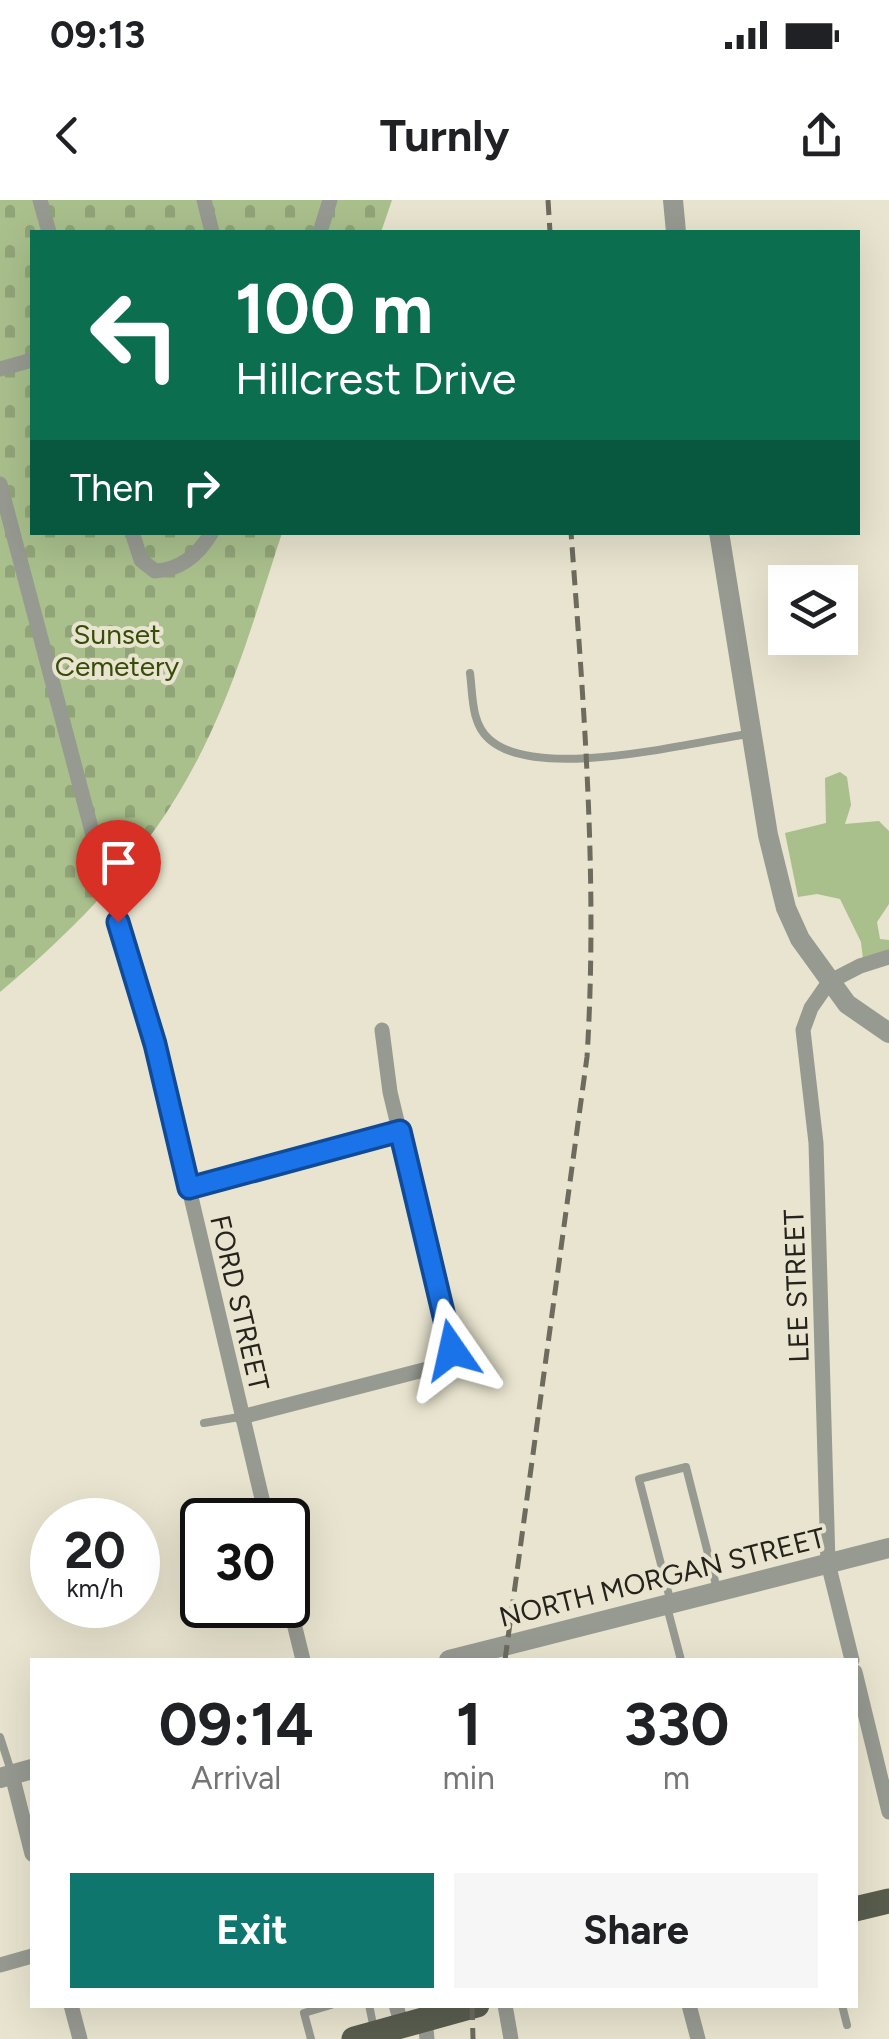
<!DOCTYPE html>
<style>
:root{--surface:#fff;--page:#f6f6f6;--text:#202124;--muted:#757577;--accent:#0f766e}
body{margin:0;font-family:Figtree,sans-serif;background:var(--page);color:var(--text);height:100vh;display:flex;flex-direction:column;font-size:38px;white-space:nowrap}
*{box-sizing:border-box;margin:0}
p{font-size:32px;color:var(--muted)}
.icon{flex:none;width:55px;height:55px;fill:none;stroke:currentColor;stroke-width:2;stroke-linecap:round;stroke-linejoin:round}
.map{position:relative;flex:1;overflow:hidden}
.drawer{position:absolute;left:30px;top:1458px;width:828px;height:350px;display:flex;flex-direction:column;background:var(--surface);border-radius:0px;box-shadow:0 10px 40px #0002}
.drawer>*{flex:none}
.top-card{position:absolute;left:30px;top:30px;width:830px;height:305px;border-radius:0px;box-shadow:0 10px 40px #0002;background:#0b6e4f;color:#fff;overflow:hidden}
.buttons{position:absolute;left:768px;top:365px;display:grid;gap:20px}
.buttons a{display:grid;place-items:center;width:90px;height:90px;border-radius:0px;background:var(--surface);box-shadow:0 10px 40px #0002;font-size:50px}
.speed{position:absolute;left:30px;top:1298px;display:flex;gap:20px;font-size:50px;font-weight:700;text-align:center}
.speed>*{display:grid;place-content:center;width:130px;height:130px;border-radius:50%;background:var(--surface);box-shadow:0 10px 40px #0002;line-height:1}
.speed small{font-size:25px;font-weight:400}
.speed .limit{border:5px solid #111;border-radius:15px;background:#fff;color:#111}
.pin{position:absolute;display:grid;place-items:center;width:85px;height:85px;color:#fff;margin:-102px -42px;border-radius:50% 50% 50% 0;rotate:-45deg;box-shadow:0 0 10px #0007}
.pin .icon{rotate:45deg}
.me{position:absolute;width:110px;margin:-55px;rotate:349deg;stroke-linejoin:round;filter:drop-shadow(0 0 8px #0008)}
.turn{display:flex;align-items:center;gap:35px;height:210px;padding:0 40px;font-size:45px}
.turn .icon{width:130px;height:130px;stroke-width:2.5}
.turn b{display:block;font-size:70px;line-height:85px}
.then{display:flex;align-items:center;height:95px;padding:0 40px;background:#0003;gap:20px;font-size:38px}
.eta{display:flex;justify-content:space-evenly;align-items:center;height:170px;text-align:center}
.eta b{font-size:60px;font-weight:700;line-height:70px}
.button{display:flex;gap:20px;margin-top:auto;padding:20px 40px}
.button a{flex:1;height:115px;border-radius:0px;background:var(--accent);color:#fff;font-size:40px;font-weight:700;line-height:115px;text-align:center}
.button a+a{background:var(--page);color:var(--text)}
.status{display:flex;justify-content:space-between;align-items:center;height:70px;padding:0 50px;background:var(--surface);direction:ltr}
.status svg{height:28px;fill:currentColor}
header{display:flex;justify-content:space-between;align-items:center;height:130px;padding:0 40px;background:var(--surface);font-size:45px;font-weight:700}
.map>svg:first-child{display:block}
.grass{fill:#a9bf8c}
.cemetery{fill:url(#cemetery-stones)}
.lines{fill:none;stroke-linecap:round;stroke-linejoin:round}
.service{stroke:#979a91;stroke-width:8}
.minor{stroke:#979a91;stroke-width:15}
.tertiary{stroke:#979a91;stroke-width:20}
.primary{stroke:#595d4e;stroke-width:25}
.rail{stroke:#6d6a5e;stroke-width:5;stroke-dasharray:15 8;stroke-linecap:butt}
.route-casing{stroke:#114b97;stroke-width:25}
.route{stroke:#1a73e8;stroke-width:18}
.labels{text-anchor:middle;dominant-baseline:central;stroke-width:8;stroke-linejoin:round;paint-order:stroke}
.park-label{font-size:28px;fill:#364c08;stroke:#e8e4cf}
.street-label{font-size:28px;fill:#25231b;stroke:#e8e4cf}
</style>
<div class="status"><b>09:13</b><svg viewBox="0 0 49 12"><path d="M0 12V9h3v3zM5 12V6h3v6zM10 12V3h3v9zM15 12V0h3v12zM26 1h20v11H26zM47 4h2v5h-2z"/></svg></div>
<header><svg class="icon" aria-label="back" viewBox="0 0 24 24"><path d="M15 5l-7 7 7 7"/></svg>Turnly<svg class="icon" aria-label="share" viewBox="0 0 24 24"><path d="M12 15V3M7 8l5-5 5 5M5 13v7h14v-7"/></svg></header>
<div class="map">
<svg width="889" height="1839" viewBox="0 0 889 1839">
<defs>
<pattern id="cemetery-stones" width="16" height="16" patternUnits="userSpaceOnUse" patternTransform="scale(2.5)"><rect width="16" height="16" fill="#a9bf8c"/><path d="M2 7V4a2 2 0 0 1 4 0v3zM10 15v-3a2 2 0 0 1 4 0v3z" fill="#91a478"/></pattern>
</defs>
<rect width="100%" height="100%" fill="#e8e4cf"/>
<path class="grass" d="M840 572 847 577 851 605 845 624 879 621 889 631V704L877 722 880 739 889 740V754L863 759 861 742 840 699 817 694 798 697 785 633 826 623 825 578Z"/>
<path class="cemetery" d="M0 0H392L381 32H32V332L282 333C260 400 240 470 210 534 161 640 89 718 0 792Z"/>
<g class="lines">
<g class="service">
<path d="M470 473C473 496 471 523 489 539 536 582 687 543 748 534"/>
<path d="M204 1223 239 1217"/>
<path d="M671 1403 639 1279 686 1267 717 1389"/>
<path d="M667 1407 681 1460"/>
<path d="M0 1537 11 1571"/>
<path d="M369 1805 374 1829"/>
<path d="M842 1805 847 1825"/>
<path d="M311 1839 304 1813 331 1805"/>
</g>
<g class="minor">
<path d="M40 0 49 32"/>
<path d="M204 0 212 32"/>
<path d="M320 32 330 0"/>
<path d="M0 169 32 160"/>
<path d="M0 284 94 639"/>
<path d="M132 332 141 360 155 371C181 370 199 354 212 332"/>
<path d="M118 723 155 844 267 1320"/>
<path d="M189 988 400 931"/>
<path d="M241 1217 435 1167 446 1163 452 1150 390 892 382 830"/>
<path d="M288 1399 303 1460"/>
<path d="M852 1460 828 1363 816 943 803 830 811 808 829 782 860 766 889 757"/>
<path d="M855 1472 889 1612"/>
<path d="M12 1575 32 1654"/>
<path d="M0 1765 32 1756"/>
<path d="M71 1805 80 1839"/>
<path d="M396 1805 402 1826"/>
<path d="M505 1805 511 1839"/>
<path d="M689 1805 698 1839"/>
<path d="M425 1819 427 1839"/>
</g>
<g class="tertiary">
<path d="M673 0 676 32"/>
<path d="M719 332 768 635 786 708 800 739 847 804 889 833"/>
<path d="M449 1460 889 1348"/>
<path d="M0 1578 32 1569"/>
</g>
<g class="primary">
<path d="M855 1709 889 1701"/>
<path d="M354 1839 477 1805"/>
</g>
<g class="rail">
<path d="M548 0 550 32"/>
<path d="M505 1460 587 857C598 681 584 508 571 332"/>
<path d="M472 1805 473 1839"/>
</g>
</g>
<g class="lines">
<g class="route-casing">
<path id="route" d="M118 722 155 844 189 988 400 931 452 1150"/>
</g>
<use href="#route" class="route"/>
</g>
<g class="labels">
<g class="park-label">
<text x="117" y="434">Sunset<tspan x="117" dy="32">Cemetery</tspan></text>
</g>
<g class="street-label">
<text transform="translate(796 1086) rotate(-92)">LEE STREET</text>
<text transform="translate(240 1103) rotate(77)">FORD STREET</text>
<text transform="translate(662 1377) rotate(-14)">NORTH MORGAN STREET</text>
</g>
</g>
</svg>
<div class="buttons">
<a><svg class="icon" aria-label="layers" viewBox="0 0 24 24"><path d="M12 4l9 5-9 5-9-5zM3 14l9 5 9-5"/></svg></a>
</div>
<div class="speed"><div>20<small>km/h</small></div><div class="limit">30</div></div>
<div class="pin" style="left:118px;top:722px;background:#d93025"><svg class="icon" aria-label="arrive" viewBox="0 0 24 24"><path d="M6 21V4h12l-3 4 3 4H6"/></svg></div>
<svg class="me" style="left:452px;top:1150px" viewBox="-20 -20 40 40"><path d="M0-17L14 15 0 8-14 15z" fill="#1a73e8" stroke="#fff" stroke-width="4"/></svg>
<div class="top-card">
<div class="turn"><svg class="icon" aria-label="left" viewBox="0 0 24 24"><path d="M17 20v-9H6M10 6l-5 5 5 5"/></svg><div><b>100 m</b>Hillcrest Drive</div></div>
<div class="then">Then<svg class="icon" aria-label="right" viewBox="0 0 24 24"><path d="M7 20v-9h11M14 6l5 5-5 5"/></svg></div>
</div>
<section class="drawer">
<div class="eta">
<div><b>09:14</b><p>Arrival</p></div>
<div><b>1</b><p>min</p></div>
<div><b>330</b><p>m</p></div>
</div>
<div class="button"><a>Exit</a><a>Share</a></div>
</section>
</div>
